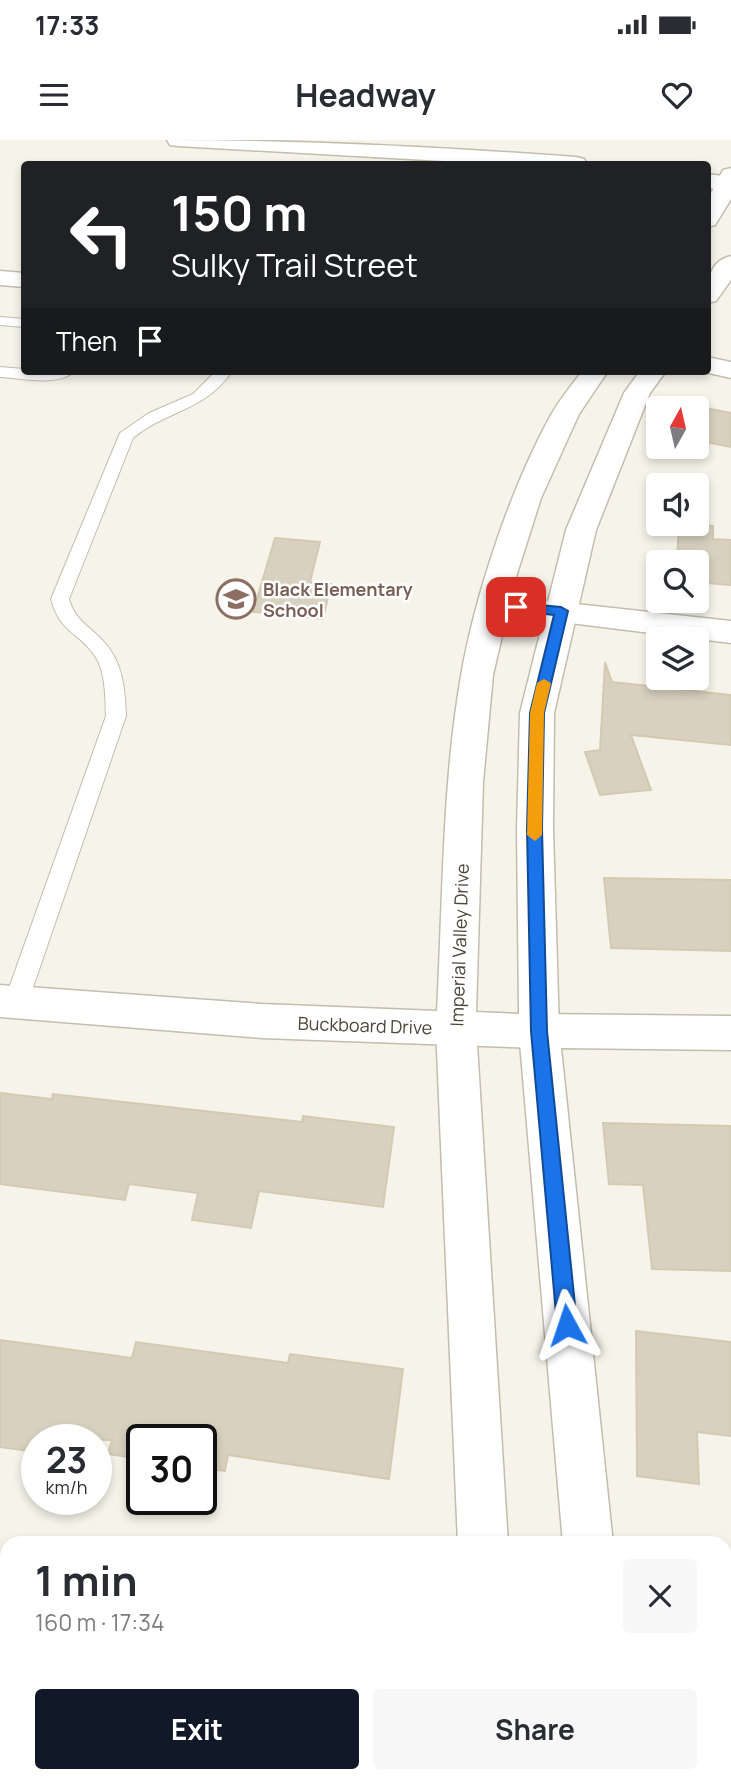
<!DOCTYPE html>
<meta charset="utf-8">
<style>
:root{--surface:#fff;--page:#f7f7f7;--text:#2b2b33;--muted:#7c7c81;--accent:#111827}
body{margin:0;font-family:Manrope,sans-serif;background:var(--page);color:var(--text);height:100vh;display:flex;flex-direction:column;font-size:26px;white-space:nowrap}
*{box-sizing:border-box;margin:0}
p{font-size:23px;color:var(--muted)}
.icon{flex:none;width:38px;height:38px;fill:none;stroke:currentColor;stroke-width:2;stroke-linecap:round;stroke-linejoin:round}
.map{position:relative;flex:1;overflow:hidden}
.sheet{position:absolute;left:0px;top:1396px;width:732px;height:247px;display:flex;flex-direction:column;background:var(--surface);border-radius:21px 21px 0 0;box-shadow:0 4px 10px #0003}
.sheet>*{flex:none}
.guide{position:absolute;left:21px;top:21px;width:690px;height:214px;border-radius:7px;box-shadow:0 4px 10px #0003;background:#202124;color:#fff;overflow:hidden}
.needle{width:46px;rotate:8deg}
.controls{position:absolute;left:646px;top:256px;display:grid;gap:14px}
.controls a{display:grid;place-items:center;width:63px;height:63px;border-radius:7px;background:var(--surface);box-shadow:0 4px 10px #0003;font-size:35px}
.speed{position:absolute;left:21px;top:1284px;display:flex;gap:14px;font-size:35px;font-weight:700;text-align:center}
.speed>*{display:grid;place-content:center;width:91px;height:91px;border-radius:50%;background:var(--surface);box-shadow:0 4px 10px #0003;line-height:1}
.speed small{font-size:18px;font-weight:400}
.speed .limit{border:4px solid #111;border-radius:10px;background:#fff;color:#111}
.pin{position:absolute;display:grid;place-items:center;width:60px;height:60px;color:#fff;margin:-30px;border-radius:14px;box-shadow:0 4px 10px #0006}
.me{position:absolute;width:77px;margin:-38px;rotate:355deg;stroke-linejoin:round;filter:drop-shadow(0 0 5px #0008)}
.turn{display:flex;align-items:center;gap:24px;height:147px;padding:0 35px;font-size:32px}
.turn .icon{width:91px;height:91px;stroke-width:2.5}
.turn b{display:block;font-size:49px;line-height:60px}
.then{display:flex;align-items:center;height:66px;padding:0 35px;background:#0003;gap:14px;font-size:26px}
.round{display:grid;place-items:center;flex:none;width:74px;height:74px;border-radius:7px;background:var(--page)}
.headline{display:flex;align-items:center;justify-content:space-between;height:119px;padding:0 35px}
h1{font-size:42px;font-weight:700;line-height:52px}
.primary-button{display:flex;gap:14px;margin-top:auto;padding:14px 35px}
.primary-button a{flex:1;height:80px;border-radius:7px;background:var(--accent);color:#fff;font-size:28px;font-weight:700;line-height:80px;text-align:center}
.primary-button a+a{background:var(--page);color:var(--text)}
.status{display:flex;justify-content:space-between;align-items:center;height:49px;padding:0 35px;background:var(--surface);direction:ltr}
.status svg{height:19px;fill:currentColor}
header{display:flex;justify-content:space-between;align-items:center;height:91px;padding:0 35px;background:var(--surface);font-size:32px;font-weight:700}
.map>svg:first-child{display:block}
.building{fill:#d8d1bf;stroke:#d4cab2;stroke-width:2}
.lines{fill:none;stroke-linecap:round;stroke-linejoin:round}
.service-casing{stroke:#c2bdac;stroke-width:2}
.minor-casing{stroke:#c2bdac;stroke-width:3}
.tertiary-casing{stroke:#c2bdac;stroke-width:3}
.service{fill:#fff;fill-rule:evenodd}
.minor{fill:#fff;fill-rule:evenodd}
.tertiary{fill:#fff;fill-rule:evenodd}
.route{fill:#1a73e8;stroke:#114b97;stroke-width:2}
.slow{fill:#f59e0b}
.labels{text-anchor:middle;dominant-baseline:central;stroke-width:5;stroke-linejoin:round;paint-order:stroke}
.education-label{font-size:18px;font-weight:bold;fill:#785e54;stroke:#fff;text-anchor:start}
.street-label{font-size:18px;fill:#4b4538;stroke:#fff}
</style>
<div class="status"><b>17:33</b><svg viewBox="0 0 49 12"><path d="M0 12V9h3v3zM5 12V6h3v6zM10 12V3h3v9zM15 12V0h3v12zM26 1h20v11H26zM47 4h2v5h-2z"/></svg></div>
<header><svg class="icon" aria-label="menu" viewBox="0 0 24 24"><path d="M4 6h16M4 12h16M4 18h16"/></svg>Headway<svg class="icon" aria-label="heart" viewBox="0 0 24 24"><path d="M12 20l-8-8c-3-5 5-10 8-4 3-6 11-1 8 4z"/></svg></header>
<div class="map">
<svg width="731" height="1643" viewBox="0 0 731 1643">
<rect width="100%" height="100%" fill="#f6f4ea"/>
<g class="building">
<path d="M696 266 731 273V307L696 300Z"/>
<path d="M679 383 713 386V399L731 400V445L696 442V422H677Z"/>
<path d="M275 398 320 402 310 442 331 444 323 479 253 472Z"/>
<path d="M605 522 612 542 731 555V605L631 595 651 650 600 655 585 612 600 610Z"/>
<path d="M604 738 731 740V811L611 808Z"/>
<path d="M0 953 52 959 53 954 302 982 303 976 394 987 383 1067 259 1051 251 1088 192 1080 198 1053 129 1044 125 1060 0 1044Z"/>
<path d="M603 983 731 986V1131L652 1129 643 1045 609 1044Z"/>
<path d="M636 1191 731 1202V1296L697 1292 699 1344 637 1336Z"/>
<path d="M0 1200 132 1218 136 1202 288 1223 290 1214 403 1229 389 1339 228 1315 225 1331 201 1328V1300H142V1319L108 1314 112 1300H37V1312L0 1307Z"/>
</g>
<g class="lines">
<g class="service-casing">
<g id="service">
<path d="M0 177 24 179V187L0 185Z"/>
<path d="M0 227 24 229V231H75C58 247 22 238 0 237Z"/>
<path d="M216 231H232C207 270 167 270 133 298L69 459C75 481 90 486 104 502 123 523 125 549 126 576L28 862 24 869 16 872 8 869 4 862 106 576C105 556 106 533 95 516 78 491 60 493 51 459L120 293 149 273 193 254Z"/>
</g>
</g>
<g class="minor-casing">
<g id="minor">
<path d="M167 0C304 0 440 7 576 17L584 19 587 24H497L178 6 170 5Z"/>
<path d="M707 34 731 37V51L707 48Z"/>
<path d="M0 131 24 133V147L0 145Z"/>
<path d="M707 217 731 222V238L700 231H707Z"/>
<path d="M494 455 731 481V503L483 472 478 465 483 458Z"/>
<path d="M456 871 470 876 476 888 508 1404H458L436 888 442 876Z"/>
<path d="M539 874 731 876V910L561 908 613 1404H563L519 891 525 879Z"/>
<rect x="0" y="1422" width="7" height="52"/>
<path d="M724 1451 731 1452V1504L724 1503Z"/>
<path d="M464 1636H520L521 1643H465Z"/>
<path d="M578 1636H634L635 1643H579Z"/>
</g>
</g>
<g class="tertiary-casing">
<g id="tertiary">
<path d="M731 28V59L715 85 707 87V61L723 30Z"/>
<path d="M731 116V140L716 161 707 163C707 144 708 121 731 116Z"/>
<path d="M582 231H608L579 274 541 358 515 440 493 535 483 642 476 872 519 874 517 689 520 573 566 390 624 253 640 231H666L650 253 596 390 554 573 553 689 559 891 553 903 539 908 262 898 0 877V845L262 864 437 871C443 760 442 645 461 536 475 455 511 347 551 275 560 259 572 245 582 231Z"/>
</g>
</g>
<use href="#service" class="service"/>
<use href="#minor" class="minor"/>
<use href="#tertiary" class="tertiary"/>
</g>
<path class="route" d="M516 463 561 467 568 471 544 573 542 689 547 891 577 1185 574 1191 567 1194 560 1191 557 1185 531 891 527 689 530 573 554 475 512 470 510 467Z"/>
<path class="slow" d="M544 539 551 543 544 573 542 695 535 701 527 695 530 573 537 543Z"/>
<defs>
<g id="school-ring" transform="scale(2.0125)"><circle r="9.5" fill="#fff" stroke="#8d6e63" stroke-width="1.5"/><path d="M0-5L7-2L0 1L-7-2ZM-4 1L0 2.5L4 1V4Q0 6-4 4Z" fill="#8d6e63"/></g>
</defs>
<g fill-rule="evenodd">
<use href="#school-ring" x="236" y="459"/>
</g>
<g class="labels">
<g class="education-label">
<text x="263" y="449">Black Elementary<tspan x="263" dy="21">School</tspan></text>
</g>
<g class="street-label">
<text transform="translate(459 805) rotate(-88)">Imperial Valley Drive</text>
<text transform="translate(365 885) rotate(2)">Buckboard Drive</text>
</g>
</g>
</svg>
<div class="controls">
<a><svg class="needle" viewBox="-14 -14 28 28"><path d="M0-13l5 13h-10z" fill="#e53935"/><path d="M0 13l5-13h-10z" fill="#7c7c81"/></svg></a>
<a><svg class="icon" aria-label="sound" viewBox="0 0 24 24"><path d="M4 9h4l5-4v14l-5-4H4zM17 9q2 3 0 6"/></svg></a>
<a><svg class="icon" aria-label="search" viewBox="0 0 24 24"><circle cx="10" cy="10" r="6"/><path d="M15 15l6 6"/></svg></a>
<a><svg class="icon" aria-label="layers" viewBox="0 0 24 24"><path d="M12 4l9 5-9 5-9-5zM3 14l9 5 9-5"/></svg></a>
</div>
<div class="speed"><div>23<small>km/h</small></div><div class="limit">30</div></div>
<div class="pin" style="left:516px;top:467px;background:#d93025"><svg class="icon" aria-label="arrive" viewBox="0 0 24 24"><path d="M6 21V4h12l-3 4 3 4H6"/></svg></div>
<svg class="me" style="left:567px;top:1185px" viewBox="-20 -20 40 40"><path d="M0-17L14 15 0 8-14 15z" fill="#1a73e8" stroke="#fff" stroke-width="4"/></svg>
<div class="guide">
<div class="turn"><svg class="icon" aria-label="left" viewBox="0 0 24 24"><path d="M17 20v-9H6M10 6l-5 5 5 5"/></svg><div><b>150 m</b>Sulky Trail Street</div></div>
<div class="then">Then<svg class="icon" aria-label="arrive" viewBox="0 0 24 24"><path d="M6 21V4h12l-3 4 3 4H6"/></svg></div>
</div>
<section class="sheet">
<div class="headline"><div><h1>1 min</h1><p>160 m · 17:34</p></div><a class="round"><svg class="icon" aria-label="close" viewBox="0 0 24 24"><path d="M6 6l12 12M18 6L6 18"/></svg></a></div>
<div class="primary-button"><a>Exit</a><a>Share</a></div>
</section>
</div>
